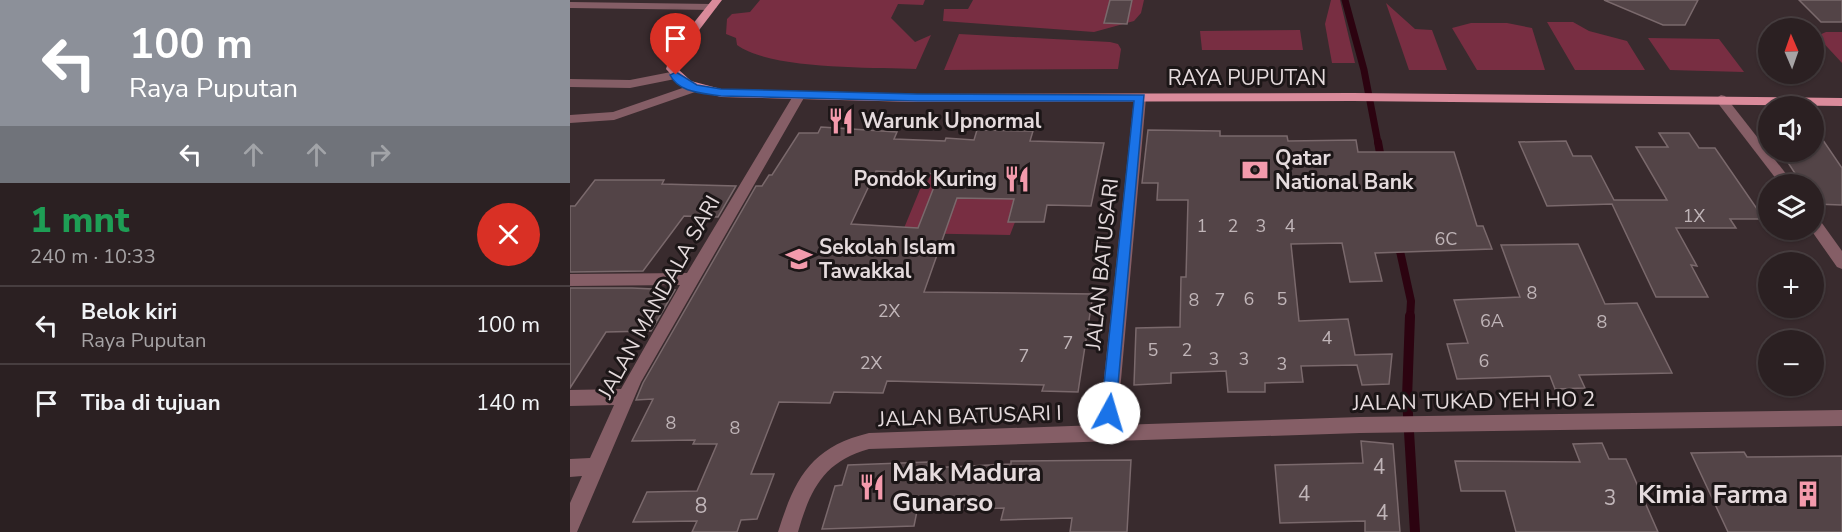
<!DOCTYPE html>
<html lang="id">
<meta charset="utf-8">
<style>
:root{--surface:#2b2022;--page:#372d2f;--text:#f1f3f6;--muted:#a6a3a5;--line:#473e40}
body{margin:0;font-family:"Nunito Sans",sans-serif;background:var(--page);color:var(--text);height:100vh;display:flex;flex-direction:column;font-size:22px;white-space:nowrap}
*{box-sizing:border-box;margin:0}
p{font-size:20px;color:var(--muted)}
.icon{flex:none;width:33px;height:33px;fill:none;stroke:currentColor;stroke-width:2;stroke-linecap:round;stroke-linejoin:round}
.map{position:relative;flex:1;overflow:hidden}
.drawer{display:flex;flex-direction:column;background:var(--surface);width:570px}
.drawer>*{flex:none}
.hud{background:#8c9099;color:#fff;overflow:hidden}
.needle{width:39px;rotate:358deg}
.tools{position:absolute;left:1188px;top:18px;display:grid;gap:12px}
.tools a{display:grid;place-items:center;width:66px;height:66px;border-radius:50%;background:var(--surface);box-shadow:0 2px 4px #0004,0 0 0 2px var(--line);font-size:30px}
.pin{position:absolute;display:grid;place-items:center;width:51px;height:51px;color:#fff;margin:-62px -26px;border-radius:50% 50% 50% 0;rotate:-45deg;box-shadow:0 0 6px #0007}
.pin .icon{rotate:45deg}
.me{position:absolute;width:66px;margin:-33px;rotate:6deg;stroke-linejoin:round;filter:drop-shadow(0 0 4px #0008)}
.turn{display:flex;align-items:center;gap:21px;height:126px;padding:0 30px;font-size:27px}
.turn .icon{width:78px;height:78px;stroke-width:2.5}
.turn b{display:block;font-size:42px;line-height:51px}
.lanes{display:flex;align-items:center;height:57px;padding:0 30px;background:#0003;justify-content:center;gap:30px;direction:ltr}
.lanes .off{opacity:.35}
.round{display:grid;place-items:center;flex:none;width:63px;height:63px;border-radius:32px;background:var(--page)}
.head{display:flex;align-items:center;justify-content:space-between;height:102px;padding:0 30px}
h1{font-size:36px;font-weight:800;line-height:45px;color:#1e9e55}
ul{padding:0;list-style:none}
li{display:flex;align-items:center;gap:18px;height:78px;padding:0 30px;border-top:2px solid var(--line)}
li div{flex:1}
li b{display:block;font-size:22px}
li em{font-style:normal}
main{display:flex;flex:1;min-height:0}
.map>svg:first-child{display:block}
.green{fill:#782e42}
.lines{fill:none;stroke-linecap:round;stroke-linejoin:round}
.stream-far2{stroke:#2c0310;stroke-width:7}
.stream-far1{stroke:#2c0310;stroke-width:8}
.stream{stroke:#2c0310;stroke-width:10}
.building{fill:#534447;stroke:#7a696c;stroke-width:1.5;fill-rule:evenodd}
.minor{fill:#855e66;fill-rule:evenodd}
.major{fill:#da8b9b;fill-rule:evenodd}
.route{fill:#1a73e8;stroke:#114b97;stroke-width:1.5}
.labels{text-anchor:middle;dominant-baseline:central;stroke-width:6;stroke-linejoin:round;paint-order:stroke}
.number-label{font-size:18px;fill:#c0b5b8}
.street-label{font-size:21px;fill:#e5dbdd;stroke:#1c1617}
.poi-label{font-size:21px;font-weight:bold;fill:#e5dbdd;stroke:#1c1617;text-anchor:start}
.near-number-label{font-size:21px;fill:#c0b5b8}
.near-poi-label{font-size:26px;font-weight:bold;fill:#e5dbdd;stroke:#1c1617;text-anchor:start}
</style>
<main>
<section class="drawer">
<div class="hud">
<div class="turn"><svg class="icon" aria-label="left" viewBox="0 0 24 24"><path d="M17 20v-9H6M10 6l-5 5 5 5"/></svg><div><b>100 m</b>Raya Puputan</div></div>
<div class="lanes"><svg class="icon" aria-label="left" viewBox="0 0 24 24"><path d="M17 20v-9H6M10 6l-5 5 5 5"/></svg><svg class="icon off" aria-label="ahead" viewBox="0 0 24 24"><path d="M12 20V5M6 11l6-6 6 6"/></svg><svg class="icon off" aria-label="ahead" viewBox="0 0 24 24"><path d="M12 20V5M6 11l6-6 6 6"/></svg><svg class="icon off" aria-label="right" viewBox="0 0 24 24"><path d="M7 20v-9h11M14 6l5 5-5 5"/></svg></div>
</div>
<div class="head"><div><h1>1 mnt</h1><p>240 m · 10:33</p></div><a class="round" style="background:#d93025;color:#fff"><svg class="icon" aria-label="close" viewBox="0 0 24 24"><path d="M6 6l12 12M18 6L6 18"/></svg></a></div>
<ul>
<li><svg class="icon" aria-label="left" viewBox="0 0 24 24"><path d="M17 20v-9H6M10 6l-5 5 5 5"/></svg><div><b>Belok kiri</b><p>Raya Puputan</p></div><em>100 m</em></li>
<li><svg class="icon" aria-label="arrive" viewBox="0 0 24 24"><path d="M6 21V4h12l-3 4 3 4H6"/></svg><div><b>Tiba di tujuan</b></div><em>140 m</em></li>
</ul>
</section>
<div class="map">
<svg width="1272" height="532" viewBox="0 0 1272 532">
<rect width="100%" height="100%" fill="#392b2e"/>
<g class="green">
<path d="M190 0H355L353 5 328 4 321 18 345 42 361 35 346 69C302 67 201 70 167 45L166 38 156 34 157 19 162 14 180 12Z"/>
<path d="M403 0H574L571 13 564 21 524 32 373 21 374 9H398Z"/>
<path d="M761 0H770L785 63H762L755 24Z"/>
<path d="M816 3 845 29 862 30 877 70H839Z"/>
<path d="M977 22H1003L1019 31 1057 41 1075 70H1005Z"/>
<path d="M901 23H937L962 28 975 70H907L882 28Z"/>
<path d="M730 30 733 50H632L630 31Z"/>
<path d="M1256 32H1272V63L1247 36Z"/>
<path d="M389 34 540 42 548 44 551 49 548 69 374 70Z"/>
<path d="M1078 38 1149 39 1174 72 1100 70Z"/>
<path d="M362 172 370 173 361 198H403L407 186H447L438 221 445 222 440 235 332 233 353 182 358 181Z"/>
</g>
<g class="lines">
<path class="stream-far2" d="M775 0 794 70 808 143"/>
<g class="stream-far1">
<path d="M808 142 812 164"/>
<path d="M828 242 841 301 840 318"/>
</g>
<path class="stream" d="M840 316 837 398 845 532"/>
</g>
<g class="building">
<path d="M540 0H562L557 24 534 23Z"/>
<path d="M1034 0H1128L1115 25H1093Z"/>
<path d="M1229 0H1272V22H1251Z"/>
<path d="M251 127 327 132 324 139 375 141 376 138 404 140 407 130 463 131 460 141 534 143 521 206 477 205 474 222H438L444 199 387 198 354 292 523 294 508 392 472 391 474 385 317 381 313 393 264 392 260 403 209 402 181 474H204L187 519 171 520 167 532H122L127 521 63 522 77 492 127 491 147 444H123L125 440 62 441 83 399 66 400 73 383 186 186H192L199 175H202L229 133H248ZM306 171 369 174 348 228 281 224Z"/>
<path d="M1244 127 1272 168V205L1244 204V184H1232L1211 152H1244Z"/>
<path d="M578 130 650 131V136H717L718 141 786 140 788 152H884L907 226H913L922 249 805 253 812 281 780 282 772 243 721 244 729 321 778 319 785 355 822 354 819 384 792 385 787 365 731 366 733 382 695 383V392H658L656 371 601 373V383L564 385 566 328 610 327 611 277H616L618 200H587L588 183H572Z"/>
<path d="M1089 133H1119L1129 148H1145L1194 219H1160L1166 228H1106L1127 266 1121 265 1138 297H1086L1042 204 977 206 949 142 996 141 1003 156H1021L1044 200H1097L1066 147H1098Z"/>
<path d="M25 180H94L92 184 166 186 148 217 114 216 73 271 0 272V206H5Z"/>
<path d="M1008 244 1035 304 1067 303 1102 373 1009 375 1015 388 985 389 980 376 887 379 877 344 898 343 884 300 950 297 931 245Z"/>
<path d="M0 288H62L105 290 81 331 36 332 0 388Z"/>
<path d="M791 441 823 444 830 532H795V521L710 523 705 465 793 463Z"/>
<path d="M1032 443 1039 459H1056L1088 532H946L935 491H891L885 461 1010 462 1003 444Z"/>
<path d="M1174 452 1177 457 1272 456V532H1158L1121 453Z"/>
<path d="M561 460 557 532H500L502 518 431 520 434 508 347 511 344 526 252 529 265 486 272 485 278 465 358 462 357 468 441 464V461Z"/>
</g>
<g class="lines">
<g class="minor">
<path d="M0 2 142 4 147 7 142 10 0 8Z"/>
<path d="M106 71 112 75 110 78 60 88 0 87V79L60 80Z"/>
<path d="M124 84 130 88 128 91 44 120 0 123V115L43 112Z"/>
<path d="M229 92 235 96 71 382 7 532H0V503L12 476 0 477V459L20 458 44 405 0 406V390L51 389 110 285 0 286V274L117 273 223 96Z"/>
<path d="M570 94 576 98 547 425 790 417 1272 410V426L790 433 299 449C254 461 240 490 228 532H208C225 478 241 447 299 433L529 425 564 98Z"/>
<path d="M1151 95 1155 96 1224 184H1210L1147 102 1145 99Z"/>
<path d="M1244 218 1249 219 1272 251V269L1267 267 1241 230H1244Z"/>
</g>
<path class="major" d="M142 0H152L114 50 108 69 121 81 151 89 347 94 783 93 1272 98V106L783 101 347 102 151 97 113 87 96 69 102 50Z"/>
</g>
<path class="route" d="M106 72 127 85 151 89 347 94 574 95 545 418 539 420 533 418 531 413 564 101H347L151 96C133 93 109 93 100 75Z"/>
<defs>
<g id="restaurant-bare" transform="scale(2.07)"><path d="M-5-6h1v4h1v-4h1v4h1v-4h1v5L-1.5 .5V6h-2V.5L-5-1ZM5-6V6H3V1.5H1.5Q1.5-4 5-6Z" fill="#f39aac" stroke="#1c1617" stroke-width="2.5" paint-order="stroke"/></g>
<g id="bank-bare" transform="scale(2.07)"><path d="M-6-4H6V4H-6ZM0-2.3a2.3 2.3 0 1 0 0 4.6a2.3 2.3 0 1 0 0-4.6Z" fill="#f39aac" stroke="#1c1617" stroke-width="2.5" paint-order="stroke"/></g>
<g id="school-bare" transform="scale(2.07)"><path d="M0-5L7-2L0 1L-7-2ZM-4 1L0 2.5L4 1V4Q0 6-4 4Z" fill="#f39aac" stroke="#1c1617" stroke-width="2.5" paint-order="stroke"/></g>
<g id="building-bare" transform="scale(2.07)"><path d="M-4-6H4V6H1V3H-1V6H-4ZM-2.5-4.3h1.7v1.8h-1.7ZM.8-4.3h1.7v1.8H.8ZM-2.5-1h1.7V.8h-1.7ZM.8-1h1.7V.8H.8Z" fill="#f39aac" stroke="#1c1617" stroke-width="2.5" paint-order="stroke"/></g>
</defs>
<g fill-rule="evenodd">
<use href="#restaurant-bare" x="271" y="121"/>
<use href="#bank-bare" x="685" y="170"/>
<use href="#restaurant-bare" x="447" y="179"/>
<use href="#school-bare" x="229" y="259"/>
<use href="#restaurant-bare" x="302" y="487"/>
<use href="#building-bare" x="1238" y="494"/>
</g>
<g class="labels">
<g class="number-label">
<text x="1124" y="216">1X</text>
<text x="632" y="226">1</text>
<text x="663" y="226">2</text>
<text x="691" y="226">3</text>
<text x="720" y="226">4</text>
<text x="876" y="239">6C</text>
<text x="962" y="293">8</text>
<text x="679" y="299">6</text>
<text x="712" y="299">5</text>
<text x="624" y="300">8</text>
<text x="650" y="300">7</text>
<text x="319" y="311">2X</text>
<text x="922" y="321">6A</text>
<text x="1032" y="322">8</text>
<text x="757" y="338">4</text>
<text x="498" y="343">7</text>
<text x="583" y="350">5</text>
<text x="617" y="350">2</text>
<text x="454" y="356">7</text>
<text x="644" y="359">3</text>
<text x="674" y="359">3</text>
<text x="914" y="361">6</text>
<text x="301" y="363">2X</text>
<text x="712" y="364">3</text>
<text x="101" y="423">8</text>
<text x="165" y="428">8</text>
</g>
<g class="street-label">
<text x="677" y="78">RAYA PUPUTAN</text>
<text transform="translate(532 264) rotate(-84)">JALAN BATUSARI</text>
<text transform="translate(89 297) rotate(-61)">JALAN MANDALA SARI</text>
<text transform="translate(904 401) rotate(-1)">JALAN TUKAD YEH HO 2</text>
<text transform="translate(400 416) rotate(-2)">JALAN BATUSARI I</text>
</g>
<g class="poi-label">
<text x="291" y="121">Warunk Upnormal</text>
<text x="705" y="158">Qatar<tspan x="705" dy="24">National Bank</tspan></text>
<text x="427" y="179" text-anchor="end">Pondok Kuring</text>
<text x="249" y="247">Sekolah Islam<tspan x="249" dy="24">Tawakkal</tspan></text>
</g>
<g class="near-number-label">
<text x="809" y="467">4</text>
<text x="734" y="494">4</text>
<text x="1040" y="498">3</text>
<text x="131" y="506">8</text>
<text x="812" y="513">4</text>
</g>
<g class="near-poi-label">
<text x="322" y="472">Mak Madura<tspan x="322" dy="30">Gunarso</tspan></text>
<text x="1218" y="494" text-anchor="end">Kimia Farma</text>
</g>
</g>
</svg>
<div class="tools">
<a><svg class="needle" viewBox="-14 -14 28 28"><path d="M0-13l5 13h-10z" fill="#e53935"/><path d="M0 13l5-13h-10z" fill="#a6a3a5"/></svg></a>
<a><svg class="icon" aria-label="sound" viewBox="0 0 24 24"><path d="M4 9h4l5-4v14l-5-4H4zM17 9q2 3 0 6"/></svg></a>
<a><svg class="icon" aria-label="layers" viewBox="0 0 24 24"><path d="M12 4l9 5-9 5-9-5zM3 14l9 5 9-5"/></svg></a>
<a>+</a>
<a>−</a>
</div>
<div class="pin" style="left:106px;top:75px;background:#d93025"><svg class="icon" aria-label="arrive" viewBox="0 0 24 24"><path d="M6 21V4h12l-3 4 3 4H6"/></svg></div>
<svg class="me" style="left:539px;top:413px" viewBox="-20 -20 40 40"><circle r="19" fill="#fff"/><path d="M0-13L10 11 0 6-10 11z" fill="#1a73e8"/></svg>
</div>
</main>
